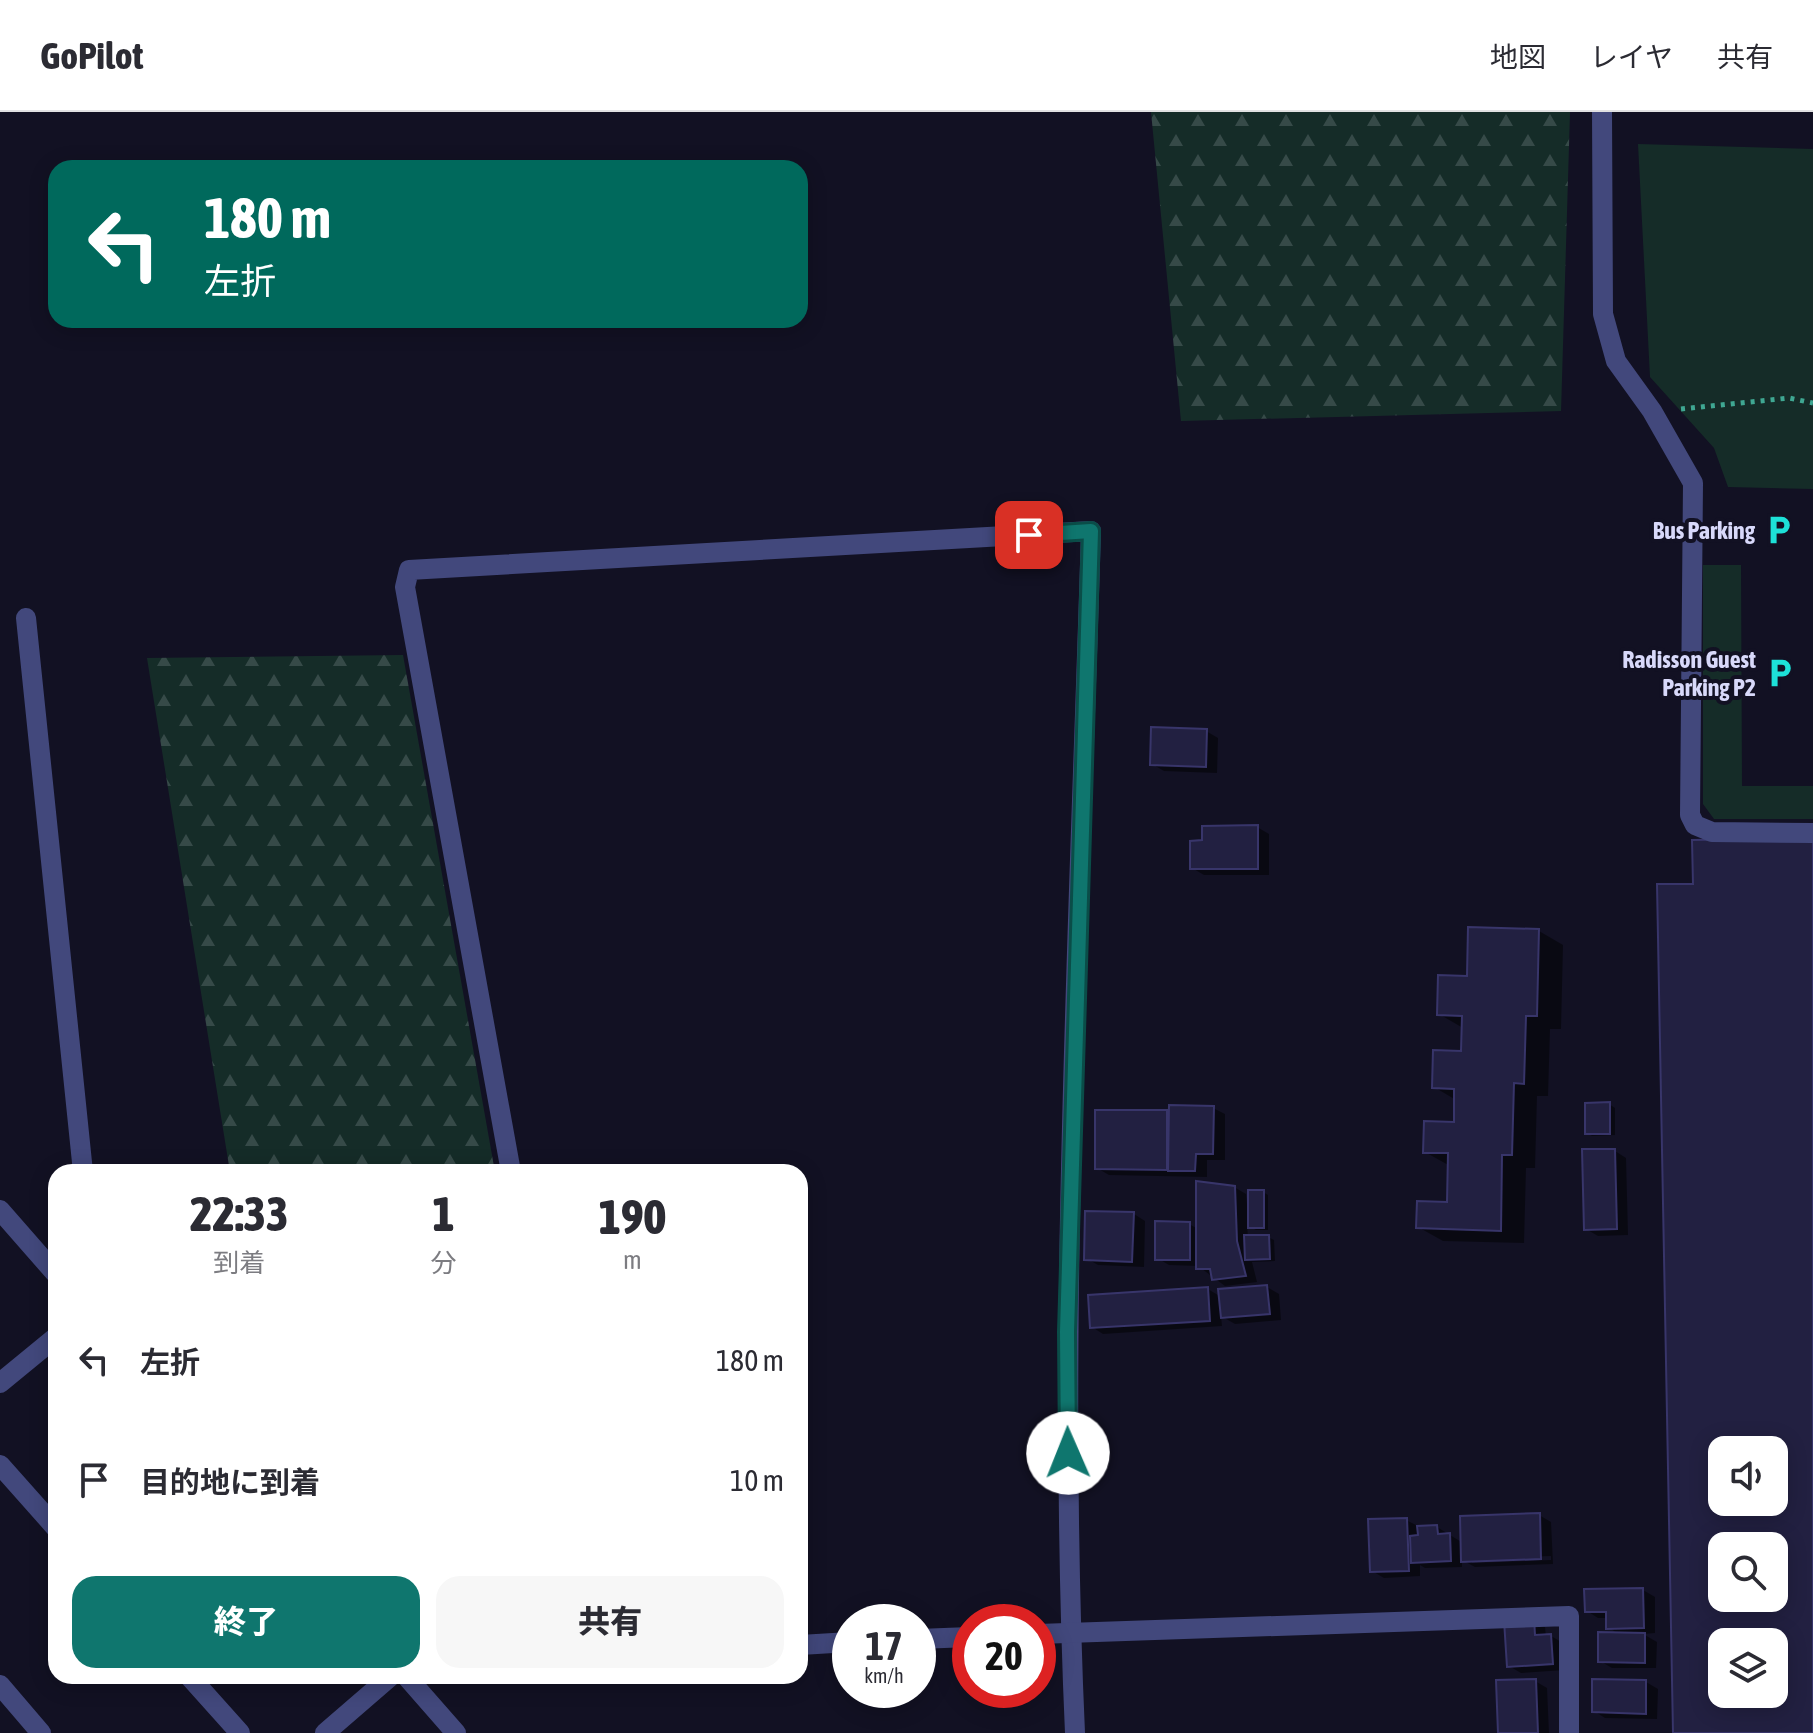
<!DOCTYPE html>
<html lang="ja">
<meta charset="utf-8">
<style>
:root{--surface:#fff;--page:#f7f7f7;--text:#2b2b33;--muted:#7c7c81;--line:#e1e1e2;--accent:#0f766e}
body{margin:0;font-family:"Asap Condensed","Noto Sans JP",sans-serif;background:var(--page);color:var(--text);height:100vh;display:flex;flex-direction:column;font-size:30px;white-space:nowrap}
*{box-sizing:border-box;margin:0}
p{font-size:26px;color:var(--muted)}
.icon{flex:none;width:44px;height:44px;fill:none;stroke:currentColor;stroke-width:2;stroke-linecap:round;stroke-linejoin:round}
.map{position:relative;flex:1;overflow:hidden}
.details{position:absolute;left:48px;top:1052px;width:760px;height:520px;display:flex;flex-direction:column;background:var(--surface);border-radius:24px;box-shadow:0 4px 20px #0003}
.details>*{flex:none}
.hud{position:absolute;left:48px;top:48px;width:760px;height:168px;border-radius:24px;box-shadow:0 4px 20px #0003;background:#00695c;color:#fff;overflow:hidden}
.controls{position:absolute;left:1708px;top:1324px;display:grid;gap:16px}
.controls a{display:grid;place-items:center;width:80px;height:80px;border-radius:16px;background:var(--surface);box-shadow:0 4px 20px #0003;font-size:40px}
.speed{position:absolute;left:832px;top:1492px;display:flex;gap:16px;font-size:40px;font-weight:700;text-align:center}
.speed>*{display:grid;place-content:center;width:104px;height:104px;border-radius:50%;background:var(--surface);box-shadow:0 4px 20px #0003;line-height:1}
.speed small{font-size:20px;font-weight:400}
.speed .limit{border:12px solid #d22;background:#fff;color:#111}
.pin{position:absolute;display:grid;place-items:center;width:68px;height:68px;color:#fff;margin:-34px;border-radius:16px;box-shadow:0 4px 12px #0006}
.me{position:absolute;width:88px;margin:-44px;rotate:359deg;stroke-linejoin:round;filter:drop-shadow(0 0 6px #0008)}
.turn{display:flex;align-items:center;gap:28px;height:168px;padding:0 24px;font-size:36px}
.turn .icon{width:104px;height:104px;stroke-width:2.5}
.turn b{display:block;font-size:56px;line-height:68px}
.eta{display:flex;justify-content:space-evenly;align-items:center;height:136px;text-align:center}
.eta b{font-size:48px;font-weight:800;line-height:56px}
.primary-button{display:flex;gap:16px;margin-top:auto;padding:16px 24px}
.primary-button a{flex:1;height:92px;border-radius:24px;background:var(--accent);color:#fff;font-size:32px;font-weight:800;line-height:92px;text-align:center}
.primary-button a+a{background:var(--page);color:var(--text)}
ul{padding:0;list-style:none}
li{display:flex;align-items:center;gap:24px;height:120px;padding:0 24px}
li div{flex:1}
li b{display:block;font-size:30px}
li em{font-style:normal}
header{display:flex;align-items:center;gap:48px;box-sizing:border-box;height:112px;padding:0 40px;background:var(--surface);border-bottom:2px solid var(--line)}
header strong{font-size:38px}
nav{display:flex;gap:44px;margin-inline-start:auto;font-size:28px}
.map>svg:first-child{display:block}
.green{fill:#152c28}
.forest{fill:url(#forest-firs)}
.shadow{fill:#0007;fill-rule:evenodd}
.building{fill:#222041;stroke:#38356a;stroke-width:2;fill-rule:evenodd}
.lines{fill:none;stroke-linecap:round;stroke-linejoin:round}
.path{stroke:#3fa792;stroke-width:5;stroke-dasharray:4 6;stroke-linecap:butt}
.minor{stroke:#42487c;stroke-width:20}
.route-casing{stroke:#0a4d48;stroke-width:20}
.route{stroke:#0f766e;stroke-width:14}
.labels{text-anchor:middle;dominant-baseline:central;stroke-width:8;stroke-linejoin:round;paint-order:stroke}
.poi-label{font-size:24px;font-weight:bold;fill:#d8d9fa;stroke:#121123;text-anchor:end}
</style>
<header>
<strong>GoPilot</strong>
<nav><a>地図</a><a>レイヤ</a><a>共有</a></nav>
</header>
<div class="map">
<svg width="1813" height="1621" viewBox="0 0 1813 1621">
<defs>
<pattern id="forest-firs" width="22" height="20" patternUnits="userSpaceOnUse" patternTransform="scale(2)"><rect width="22" height="20" fill="#152c28"/><path d="M5 1l3.5 6h-7zM16 11l3.5 6h-7z" fill="#364a48"/></pattern>
</defs>
<rect width="100%" height="100%" fill="#121123"/>
<g class="green">
<path d="M1638 32 1813 37V377L1728 375 1714 336 1650 265Z"/>
<path d="M1703 453H1741L1742 674H1813V707H1714L1703 692Z"/>
</g>
<g class="forest">
<path d="M1151 0H1570L1561 299 1181 309Z"/>
<path d="M403 543 495 1060H230L147 546Z"/>
</g>
<g class="shadow">
<path d="M1206 619 1218 626 1217 661 1164 659 1152 652Z"/>
<path d="M1257 715 1269 722V763H1204L1192 756Z"/>
<path d="M1539 819 1563 833 1561 917H1550L1548 984H1537L1535 1056H1526L1524 1131 1443 1129 1418 1115 1449 1092 1450 1054 1425 1040 1455 1012 1456 988 1434 975 1463 941V916L1439 902 1469 866Z"/>
<path d="M1609 992 1615 996V1023L1592 1024 1587 1021Z"/>
<path d="M1213 996 1225 1002V1048H1207V1065L1109 1063 1097 1056 1166 1000 1171 1003Z"/>
<path d="M1615 1039 1626 1046 1628 1123 1598 1124 1586 1117Z"/>
<path d="M1234 1075 1246 1082 1247 1092 1263 1080 1268 1083V1118H1256L1247 1113 1248 1125H1268L1274 1128 1275 1149 1252 1150 1257 1170 1225 1174 1198 1154 1169 1153 1157 1146 1189 1112 1198 1117Z"/>
<path d="M1134 1102 1145 1109 1144 1155 1098 1153 1086 1146Z"/>
<path d="M1267 1175 1279 1182 1281 1208 1235 1212 1221 1204 1222 1214 1103 1222 1092 1215 1208 1177 1221 1185Z"/>
<path d="M1539 1403 1551 1410 1553 1452 1475 1455 1462 1448V1455L1425 1456 1420 1453V1464L1384 1466 1372 1459 1406 1408 1418 1414 1437 1415 1463 1431ZM1551 1444V1448L1472 1451V1447Z"/>
<path d="M1643 1478 1655 1485V1521L1643 1522 1657 1530 1656 1556H1612L1600 1549 1620 1523 1608 1515V1506H1598L1587 1499Z"/>
<path d="M1533 1508 1545 1515 1546 1525 1551 1524 1563 1531 1565 1558 1521 1561 1509 1554Z"/>
<path d="M1535 1569 1547 1576 1549 1621H1500Z"/>
<path d="M1646 1570 1658 1577 1657 1607 1605 1606 1594 1599Z"/>
</g>
<g class="building">
<path d="M1151 615 1207 617 1206 655 1150 653Z"/>
<path d="M1258 713V757H1190V729L1202 728V714Z"/>
<path d="M1813 726V1621H1673L1657 772H1693L1692 728ZM1722 1338H1774V1390H1722ZM1722 1434H1774V1486H1722ZM1722 1530H1774V1582H1722Z"/>
<path d="M1468 815 1539 817 1537 904H1526L1524 972 1514 971 1512 1043H1502L1501 1119 1416 1116 1417 1089 1447 1090 1448 1041H1423L1424 1009 1454 1010V977L1432 976 1433 938 1461 939 1462 904 1437 903 1438 863 1467 864Z"/>
<path d="M1610 990V1022H1585V991Z"/>
<path d="M1169 993 1214 994 1213 1042H1196L1195 1059H1168Z"/>
<path d="M1095 998H1167V1058L1095 1057Z"/>
<path d="M1582 1037H1615L1617 1117 1584 1118Z"/>
<path d="M1196 1069 1235 1074 1237 1129 1246 1164 1212 1168 1210 1157H1196Z"/>
<rect x="1248" y="1078" width="16" height="38"/>
<path d="M1085 1099 1134 1100 1132 1150 1084 1148Z"/>
<path d="M1155 1109 1190 1110V1148H1155Z"/>
<path d="M1244 1123H1269L1270 1147 1245 1148Z"/>
<path d="M1267 1173 1270 1202 1221 1206 1218 1177Z"/>
<path d="M1208 1175 1210 1209 1090 1216 1088 1183Z"/>
<path d="M1540 1401 1541 1447 1461 1450 1460 1404Z"/>
<path d="M1407 1406 1409 1459 1370 1460 1368 1407Z"/>
<path d="M1437 1413 1438 1422 1450 1421 1451 1449 1411 1451 1410 1424 1418 1423 1417 1414Z"/>
<path d="M1643 1476 1644 1516 1606 1517V1500H1585L1584 1477Z"/>
<path d="M1534 1506 1535 1523 1551 1522 1553 1552 1507 1555 1504 1508Z"/>
<path d="M1598 1520 1645 1521V1551L1598 1550Z"/>
<path d="M1536 1567 1538 1621H1498L1496 1568Z"/>
<path d="M1592 1567 1646 1568V1602L1592 1600Z"/>
</g>
<g class="lines">
<path class="path" d="M1681 297 1789 286 1813 291"/>
<g class="minor">
<path d="M1602 0 1603 202 1616 249 1652 299 1693 371 1690 703 1695 713 1712 720 1813 721"/>
<path d="M26 506 83 1060"/>
<path d="M511 1060 405 475 409 458 1091 419C1079 820 1057 1221 1075 1621"/>
<path d="M0 1098 56 1162"/>
<path d="M0 1271 56 1225"/>
<path d="M0 1353 56 1416"/>
<path d="M1038 1522 1569 1504V1621"/>
<path d="M918 1527 970 1525"/>
<path d="M800 1533 850 1530"/>
<path d="M189 1564 240 1621"/>
<path d="M406 1564 456 1621"/>
<path d="M0 1573 41 1621"/>
<path d="M325 1621 391 1564"/>
</g>
</g>
<g class="lines">
<g class="route-casing">
<path id="route" d="M1029 423 1091 419 1067 1220 1068 1341"/>
</g>
<use href="#route" class="route"/>
</g>
<defs>
<g id="parking-bare" transform="scale(2.4)"><path d="M-3.5-5.5H1a3.5 3.5 0 0 1 0 7H-1V5.5H-3.5ZM-1-3.4V-.6H.8a1.4 1.4 0 0 0 0-2.8Z" fill="#1de1d8" stroke="#121123" stroke-width="2.5" paint-order="stroke"/></g>
</defs>
<g fill-rule="evenodd">
<use href="#parking-bare" x="1779" y="418"/>
<use href="#parking-bare" x="1780" y="561"/>
</g>
<g class="labels">
<g class="poi-label">
<text x="1755" y="418">Bus Parking</text>
<text x="1756" y="547">Radisson Guest<tspan x="1756" dy="28">Parking P2</tspan></text>
</g>
</g>
</svg>
<div class="controls">
<a><svg class="icon" aria-label="sound" viewBox="0 0 24 24"><path d="M4 9h4l5-4v14l-5-4H4zM17 9q2 3 0 6"/></svg></a>
<a><svg class="icon" aria-label="search" viewBox="0 0 24 24"><circle cx="10" cy="10" r="6"/><path d="M15 15l6 6"/></svg></a>
<a><svg class="icon" aria-label="layers" viewBox="0 0 24 24"><path d="M12 4l9 5-9 5-9-5zM3 14l9 5 9-5"/></svg></a>
</div>
<div class="speed"><div>17<small>km/h</small></div><div class="limit">20</div></div>
<div class="pin" style="left:1029px;top:423px;background:#d93025"><svg class="icon" aria-label="arrive" viewBox="0 0 24 24"><path d="M6 21V4h12l-3 4 3 4H6"/></svg></div>
<svg class="me" style="left:1068px;top:1341px" viewBox="-20 -20 40 40"><circle r="19" fill="#fff"/><path d="M0-13L10 11 0 6-10 11z" fill="#0f766e"/></svg>
<div class="hud">
<div class="turn"><svg class="icon" aria-label="left" viewBox="0 0 24 24"><path d="M17 20v-9H6M10 6l-5 5 5 5"/></svg><div><b>180 m</b>左折</div></div>
</div>
<section class="details">
<div class="eta">
<div><b>22:33</b><p>到着</p></div>
<div><b>1</b><p>分</p></div>
<div><b>190</b><p>m</p></div>
</div>
<ul>
<li><svg class="icon" aria-label="left" viewBox="0 0 24 24"><path d="M17 20v-9H6M10 6l-5 5 5 5"/></svg><div><b>左折</b></div><em>180 m</em></li>
<li><svg class="icon" aria-label="arrive" viewBox="0 0 24 24"><path d="M6 21V4h12l-3 4 3 4H6"/></svg><div><b>目的地に到着</b></div><em>10 m</em></li>
</ul>
<div class="primary-button"><a>終了</a><a>共有</a></div>
</section>
</div>
